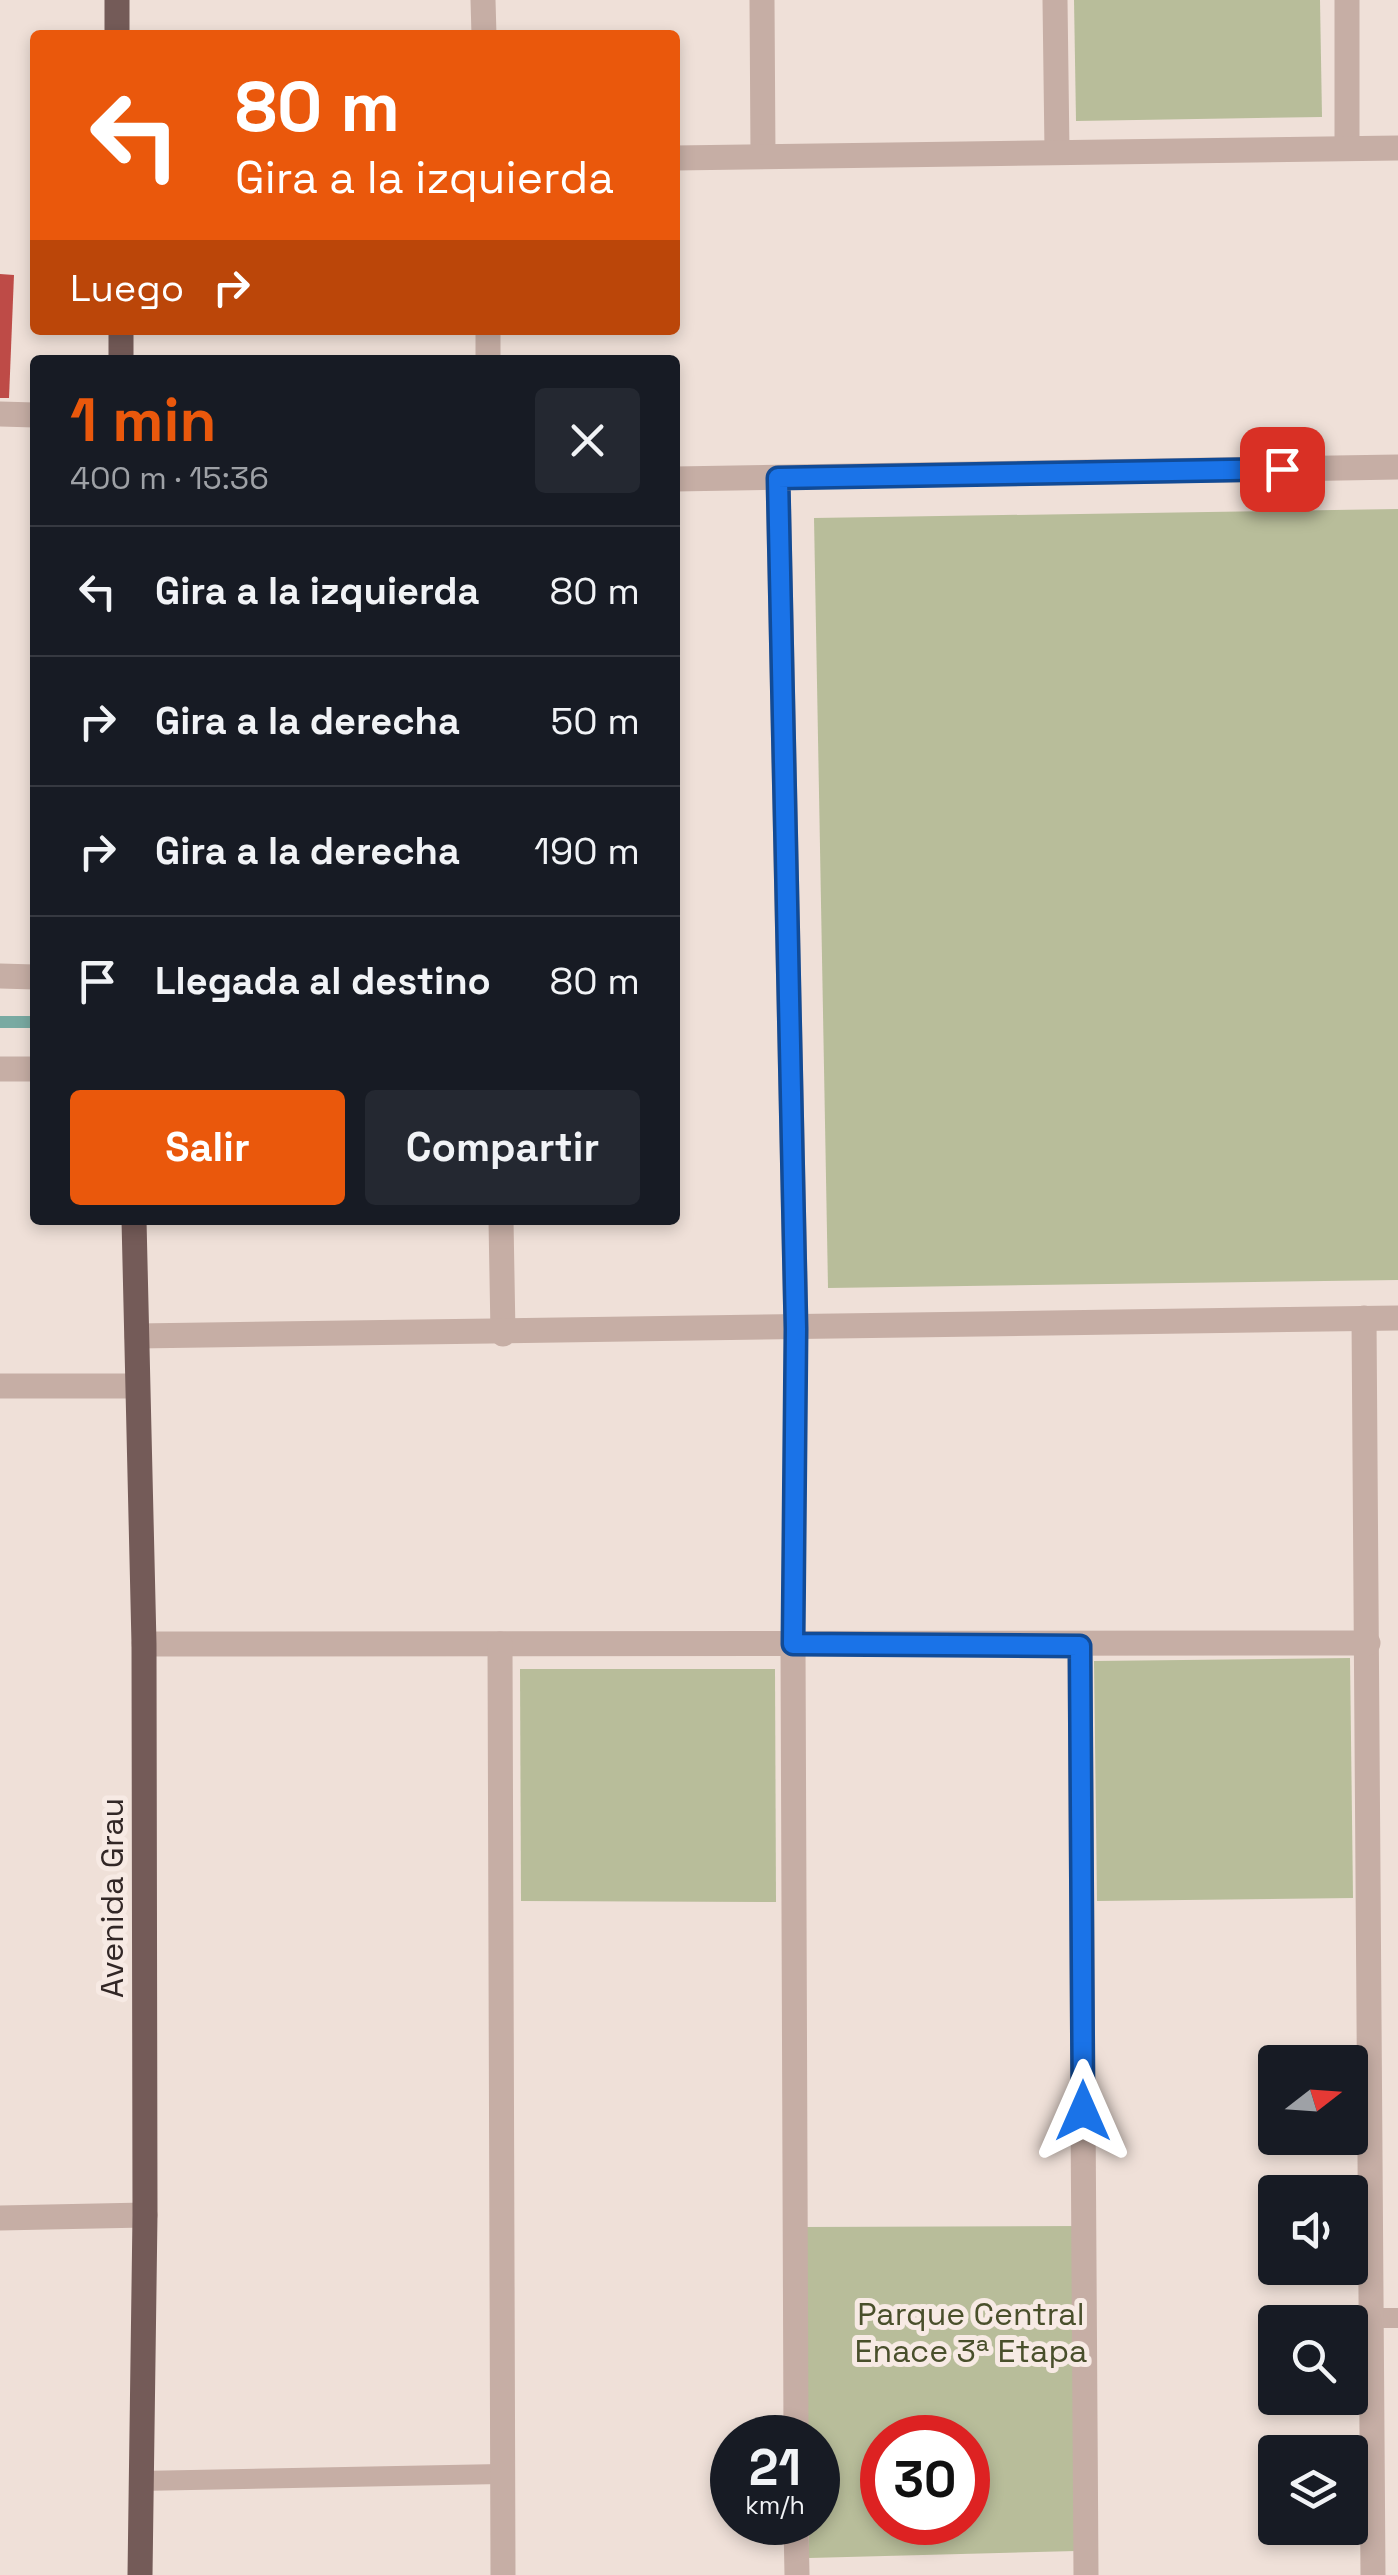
<!DOCTYPE html>
<html lang="es">
<meta charset="utf-8">
<style>
:root{--surface:#171b24;--page:#242831;--text:#f1f3f6;--muted:#9ea1a6;--line:#363941;--accent:#ea580c}
body{margin:0;font-family:"Space Grotesk",sans-serif;background:var(--page);color:var(--text);height:100vh;display:flex;flex-direction:column;font-size:38px;white-space:nowrap}
*{box-sizing:border-box;margin:0}
p{font-size:32px;color:var(--muted)}
.icon{flex:none;width:55px;height:55px;fill:none;stroke:currentColor;stroke-width:2;stroke-linecap:round;stroke-linejoin:round}
.map{position:relative;flex:1;overflow:hidden}
.drawer{position:absolute;left:30px;top:355px;width:650px;height:870px;display:flex;flex-direction:column;background:var(--surface);border-radius:10px;box-shadow:0 5px 15px #0003}
.drawer>*{flex:none}
.guide{position:absolute;left:30px;top:30px;width:650px;height:305px;border-radius:10px;box-shadow:0 5px 15px #0003;background:#ea580c;color:#fff;overflow:hidden}
.needle{width:65px;rotate:73deg}
.fabs{position:absolute;left:1258px;top:2045px;display:grid;gap:20px}
.fabs a{display:grid;place-items:center;width:110px;height:110px;border-radius:10px;background:var(--surface);box-shadow:0 5px 15px #0003;font-size:50px}
.speed{position:absolute;left:710px;top:2415px;display:flex;gap:20px;font-size:50px;font-weight:700;text-align:center}
.speed>*{display:grid;place-content:center;width:130px;height:130px;border-radius:50%;background:var(--surface);box-shadow:0 5px 15px #0003;line-height:1}
.speed small{font-size:25px;font-weight:400}
.speed .limit{border:15px solid #d22;background:#fff;color:#111}
.pin{position:absolute;display:grid;place-items:center;width:85px;height:85px;color:#fff;margin:-42px;border-radius:20px;box-shadow:0 5px 15px #0006}
.me{position:absolute;width:110px;margin:-55px;rotate:0deg;stroke-linejoin:round;filter:drop-shadow(0 0 8px #0008)}
.turn{display:flex;align-items:center;gap:35px;height:210px;padding:0 40px;font-size:45px}
.turn .icon{width:130px;height:130px;stroke-width:2.5}
.turn b{display:block;font-size:70px;line-height:85px}
.then{display:flex;align-items:center;height:95px;padding:0 40px;background:#0003;gap:20px;font-size:38px}
.round{display:grid;place-items:center;flex:none;width:105px;height:105px;border-radius:10px;background:var(--page)}
.headline{display:flex;align-items:center;justify-content:space-between;height:170px;padding:0 40px}
h1{font-size:60px;font-weight:700;line-height:75px;color:var(--accent)}
.primary-button{display:flex;gap:20px;margin-top:auto;padding:20px 40px}
.primary-button a{flex:1;height:115px;border-radius:10px;background:var(--accent);color:#fff;font-size:40px;font-weight:700;line-height:115px;text-align:center}
.primary-button a+a{background:var(--page);color:var(--text)}
ul{padding:0;list-style:none}
li{display:flex;align-items:center;gap:30px;height:130px;padding:0 40px;border-top:2px solid var(--line)}
li div{flex:1}
li b{display:block;font-size:38px}
li em{font-style:normal}
.map>svg:first-child{display:block}
.green{fill:#b8bd9a;fill-rule:evenodd}
.lines{fill:none;stroke-linecap:round;stroke-linejoin:round}
.stream{stroke:#79aaa2;stroke-width:12}
.building{fill:#be4b47}
.service{stroke:#c6aea5;stroke-width:20}
.minor{stroke:#c6aea5;stroke-width:25}
.primary{stroke:#745b58;stroke-width:25}
.route-casing{stroke:#114b97;stroke-width:25}
.route{stroke:#1a73e8;stroke-width:18}
.labels{text-anchor:middle;dominant-baseline:central;stroke-width:10;stroke-linejoin:round;paint-order:stroke}
.street-label{font-size:32px;fill:#322726;stroke:#f7eae4}
.park-label{font-size:32px;fill:#494f2b;stroke:#f7eae4}
</style>
<div class="map">
<svg width="1398" height="2575" viewBox="0 0 1398 2575">
<rect width="100%" height="100%" fill="#efe0d8"/>
<g class="green">
<path d="M1074 0H1320L1322 117 1076 121Z"/>
<path d="M1398 509V1280L828 1288 814 518Z"/>
<path d="M1350 1658 1353 1898 1097 1901 1094 1661Z"/>
<path d="M520 1669H775L776 1902 521 1901Z"/>
<path d="M1082 2226 1076 2551 809 2558V2523L818 2522V2438L807 2437 803 2227ZM882 2438H968V2522H882Z"/>
</g>
<g class="lines">
<path class="stream" d="M0 1022H35"/>
</g>
<path class="building" d="M0 274 14 275 9 398H0Z"/>
<g class="lines">
<g class="service">
<path d="M793 1644 796 1329"/>
<path d="M1371 2318H1398"/>
<path d="M139 2481 501 2474"/>
</g>
<g class="minor">
<path d="M483 0 484 35"/>
<path d="M762 0 763 156"/>
<path d="M1055 0 1057 151"/>
<path d="M1347 0V148"/>
<path d="M675 158 1398 148"/>
<path d="M488 330V360"/>
<path d="M0 414 35 415"/>
<path d="M778 478 796 1329"/>
<path d="M675 479 1398 467"/>
<path d="M0 976 35 977"/>
<path d="M0 1069H35"/>
<path d="M501 1220 503 1334"/>
<path d="M1364 1318 1373 2575"/>
<path d="M137 1336 1398 1318"/>
<path d="M0 1386H137"/>
<path d="M144 1644 1368 1643"/>
<path d="M500 1644 503 2575"/>
<path d="M793 1644 796 2438"/>
<path d="M1080 1647 1086 2575"/>
<path d="M0 2218 145 2215"/>
<path d="M796 2522 797 2575"/>
</g>
<g class="primary">
<path d="M117 0V35"/>
<path d="M121 330V360"/>
<path d="M134 1220 144 1644 145 2215 140 2575"/>
</g>
</g>
<g class="lines">
<g class="route-casing">
<path id="route" d="M1083 2111 1080 1646 793 1644 796 1329 778 478 1282 469"/>
</g>
<use href="#route" class="route"/>
</g>
<g class="labels">
<g class="street-label">
<text transform="translate(112 1898) rotate(-90)">Avenida Grau</text>
</g>
<g class="park-label">
<text x="971" y="2314">Parque Central<tspan x="971" dy="37">Enace 3ª Etapa</tspan></text>
</g>
</g>
</svg>
<div class="fabs">
<a><svg class="needle" viewBox="-14 -14 28 28"><path d="M0-13l5 13h-10z" fill="#e53935"/><path d="M0 13l5-13h-10z" fill="#9ea1a6"/></svg></a>
<a><svg class="icon" aria-label="sound" viewBox="0 0 24 24"><path d="M4 9h4l5-4v14l-5-4H4zM17 9q2 3 0 6"/></svg></a>
<a><svg class="icon" aria-label="search" viewBox="0 0 24 24"><circle cx="10" cy="10" r="6"/><path d="M15 15l6 6"/></svg></a>
<a><svg class="icon" aria-label="layers" viewBox="0 0 24 24"><path d="M12 4l9 5-9 5-9-5zM3 14l9 5 9-5"/></svg></a>
</div>
<div class="speed"><div>21<small>km/h</small></div><div class="limit">30</div></div>
<div class="pin" style="left:1282px;top:469px;background:#d93025"><svg class="icon" aria-label="arrive" viewBox="0 0 24 24"><path d="M6 21V4h12l-3 4 3 4H6"/></svg></div>
<svg class="me" style="left:1083px;top:2111px" viewBox="-20 -20 40 40"><path d="M0-17L14 15 0 8-14 15z" fill="#1a73e8" stroke="#fff" stroke-width="4"/></svg>
<div class="guide">
<div class="turn"><svg class="icon" aria-label="left" viewBox="0 0 24 24"><path d="M17 20v-9H6M10 6l-5 5 5 5"/></svg><div><b>80 m</b>Gira a la izquierda</div></div>
<div class="then">Luego<svg class="icon" aria-label="right" viewBox="0 0 24 24"><path d="M7 20v-9h11M14 6l5 5-5 5"/></svg></div>
</div>
<section class="drawer">
<div class="headline"><div><h1>1 min</h1><p>400 m · 15:36</p></div><a class="round"><svg class="icon" aria-label="close" viewBox="0 0 24 24"><path d="M6 6l12 12M18 6L6 18"/></svg></a></div>
<ul>
<li><svg class="icon" aria-label="left" viewBox="0 0 24 24"><path d="M17 20v-9H6M10 6l-5 5 5 5"/></svg><div><b>Gira a la izquierda</b></div><em>80 m</em></li>
<li><svg class="icon" aria-label="right" viewBox="0 0 24 24"><path d="M7 20v-9h11M14 6l5 5-5 5"/></svg><div><b>Gira a la derecha</b></div><em>50 m</em></li>
<li><svg class="icon" aria-label="right" viewBox="0 0 24 24"><path d="M7 20v-9h11M14 6l5 5-5 5"/></svg><div><b>Gira a la derecha</b></div><em>190 m</em></li>
<li><svg class="icon" aria-label="arrive" viewBox="0 0 24 24"><path d="M6 21V4h12l-3 4 3 4H6"/></svg><div><b>Llegada al destino</b></div><em>80 m</em></li>
</ul>
<div class="primary-button"><a>Salir</a><a>Compartir</a></div>
</section>
</div>
